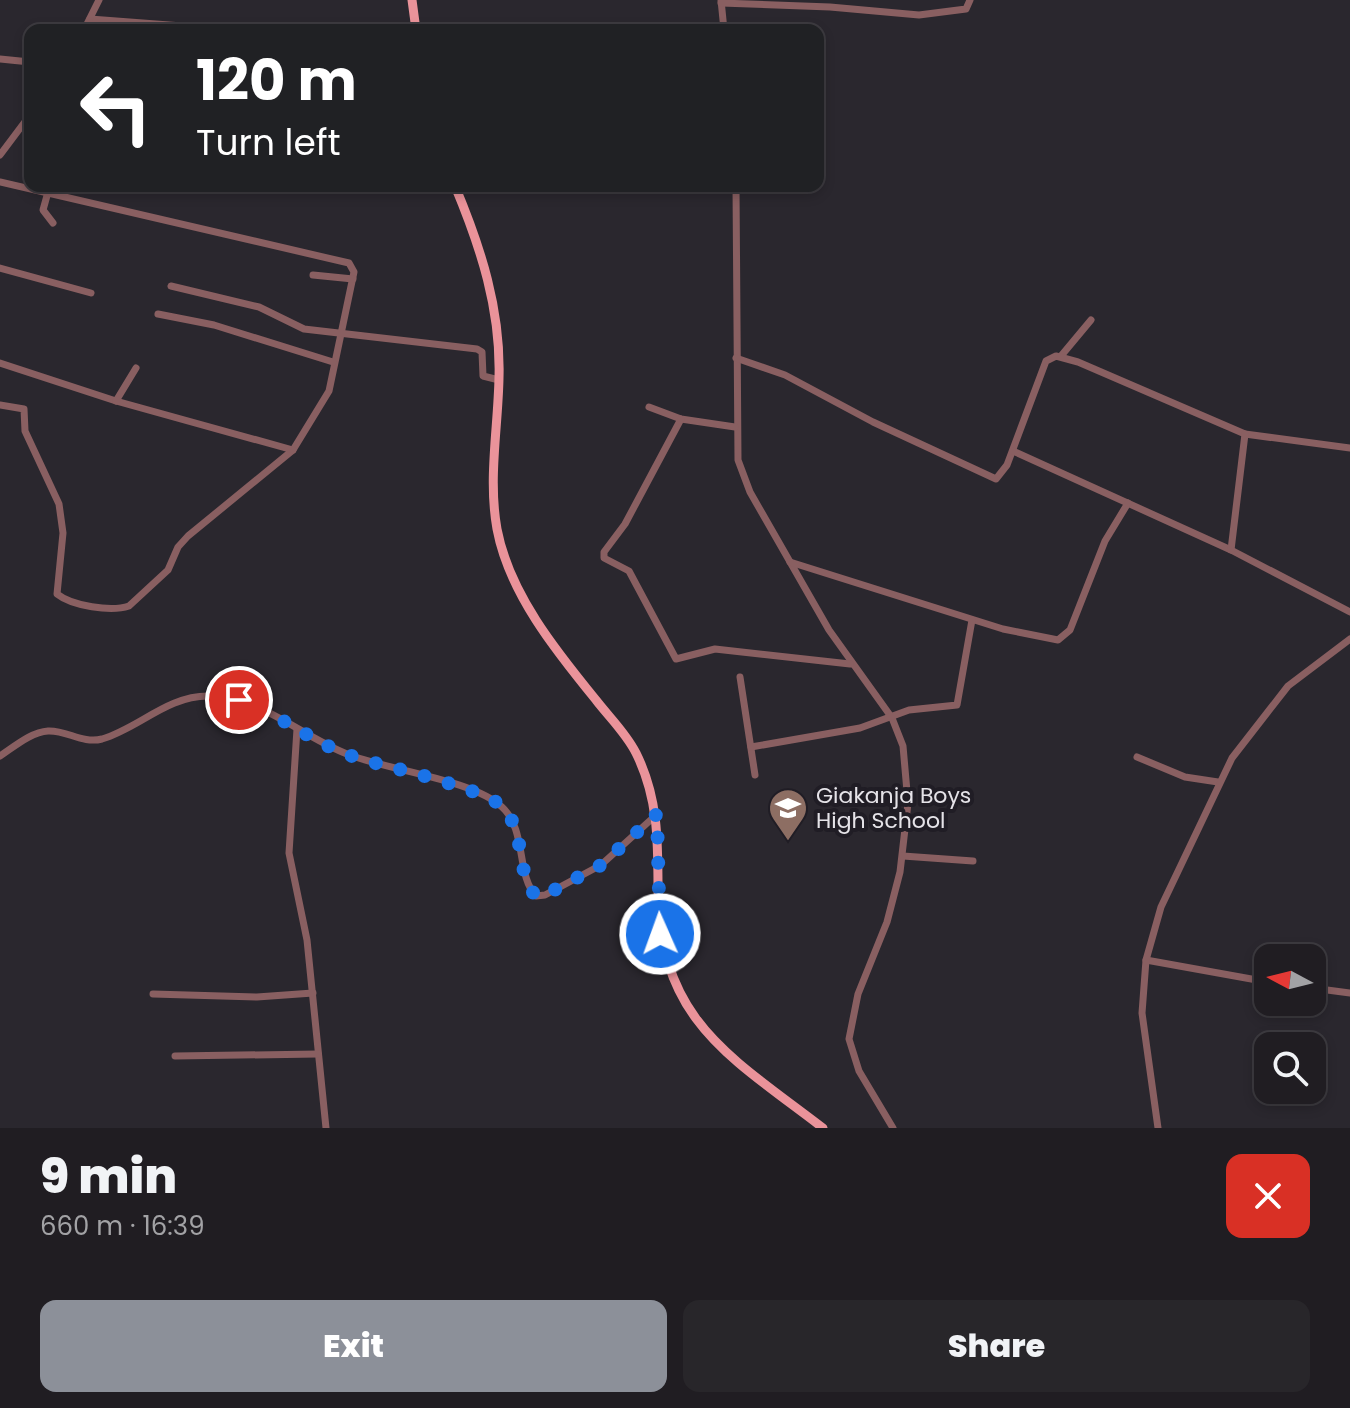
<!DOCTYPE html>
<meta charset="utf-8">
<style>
:root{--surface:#201d22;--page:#28262a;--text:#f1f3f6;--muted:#a2a2a5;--line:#3d3b40;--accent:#8c9099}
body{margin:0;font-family:Poppins,sans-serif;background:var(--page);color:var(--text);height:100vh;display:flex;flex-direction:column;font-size:30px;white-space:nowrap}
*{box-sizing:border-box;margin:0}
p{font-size:26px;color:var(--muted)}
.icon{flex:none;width:44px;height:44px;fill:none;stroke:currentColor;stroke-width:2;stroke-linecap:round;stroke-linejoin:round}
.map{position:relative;height:1128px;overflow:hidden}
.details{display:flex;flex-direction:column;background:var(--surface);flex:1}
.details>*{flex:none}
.top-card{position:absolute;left:24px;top:24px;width:800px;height:168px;border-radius:16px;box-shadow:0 4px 12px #0003,0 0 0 2px var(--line);background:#202124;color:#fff;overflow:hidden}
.needle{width:52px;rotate:277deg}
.controls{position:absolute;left:1254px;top:944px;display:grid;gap:16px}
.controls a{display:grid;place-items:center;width:72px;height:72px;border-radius:16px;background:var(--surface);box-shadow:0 4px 12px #0003,0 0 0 2px var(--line);font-size:40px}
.pin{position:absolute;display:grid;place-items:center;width:68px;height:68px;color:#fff;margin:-34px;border:4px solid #fff;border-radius:50%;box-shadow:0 2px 8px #0007}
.me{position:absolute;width:88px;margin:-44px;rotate:358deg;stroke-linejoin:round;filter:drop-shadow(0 0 6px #0008)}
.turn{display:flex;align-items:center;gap:28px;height:168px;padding:0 40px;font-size:36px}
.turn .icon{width:104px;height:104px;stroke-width:2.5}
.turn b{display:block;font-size:56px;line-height:68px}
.round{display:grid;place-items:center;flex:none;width:84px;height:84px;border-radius:16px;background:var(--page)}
.summary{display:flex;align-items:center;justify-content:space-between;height:136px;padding:0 40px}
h1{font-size:48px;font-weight:800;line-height:60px}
.cta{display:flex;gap:16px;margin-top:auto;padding:16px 40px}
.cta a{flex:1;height:92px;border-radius:16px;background:var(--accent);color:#fff;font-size:32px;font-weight:800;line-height:92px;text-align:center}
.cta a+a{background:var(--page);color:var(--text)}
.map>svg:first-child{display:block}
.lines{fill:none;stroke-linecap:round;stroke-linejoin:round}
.minor{stroke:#895f61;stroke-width:7}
.major{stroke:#ea939a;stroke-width:9}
.route{stroke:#1a73e8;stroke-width:14;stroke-dasharray:0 25.2}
.labels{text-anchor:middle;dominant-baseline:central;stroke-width:8;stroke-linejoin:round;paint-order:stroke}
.poi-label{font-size:22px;fill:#e5e3e8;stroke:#201d25;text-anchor:start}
</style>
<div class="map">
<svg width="1350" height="1128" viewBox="0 0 1350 1128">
<rect width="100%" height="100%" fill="#2a272e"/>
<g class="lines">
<g class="minor">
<path d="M721 0 724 30"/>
<path d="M721 3 830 7 919 15 966 9 970 0"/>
<path d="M90 19 235 30"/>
<path d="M84 30 99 0"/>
<path d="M0 59 30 62"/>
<path d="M0 155 30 115"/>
<path d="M0 182 349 263 354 272 329 391 293 450 188 536 178 547 168 570 129 606C111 612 72 606 57 594L63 533 59 504 25 431 24 409 0 405"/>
<path d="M736 186 738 460 750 492 829 630 892 718 903 746 908 803 900 872 887 922 858 994 849 1039 859 1071 893 1128"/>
<path d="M48 192 43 210 53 223"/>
<path d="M0 268 91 293"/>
<path d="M313 275 353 279"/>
<path d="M171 286 259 307 304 329 477 349 482 352 483 376 499 380"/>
<path d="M158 314 214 325 333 362"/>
<path d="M1061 356 1091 320"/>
<path d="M736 358 785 375 873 422 996 479 1007 465 1046 361 1056 356 1078 362 1245 434 1350 448"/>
<path d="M0 363 116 401 293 450"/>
<path d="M116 401 136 368"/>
<path d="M649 407 681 419 735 427"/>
<path d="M681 419 625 524 604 552V558L629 571 676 659 715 649 850 664"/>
<path d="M1013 451 1231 550 1350 612"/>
<path d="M1231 550 1245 434"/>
<path d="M790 562 1003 629 1058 640 1070 630 1105 541 1128 503"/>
<path d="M740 677 755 775"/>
<path d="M297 729 289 853 307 940 326 1128"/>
<path d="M751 747 860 728 909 710 957 705 972 620"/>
<path d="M0 756C14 747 31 732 48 731 67 730 82 744 102 739 139 728 167 696 208 696 262 697 299 735 347 754 386 770 472 779 502 807 527 830 516 875 536 896L545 895 601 865 655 816"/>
<path d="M1137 757 1185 777 1218 782"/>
<path d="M903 856 973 861"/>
<path d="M1146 960 1268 982"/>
<path d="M1312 988 1350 993"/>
<path d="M153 994 257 997 313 993"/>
<path d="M175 1056 318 1054"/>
<path d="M1158 1128 1142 1013 1146 960 1161 907 1232 758 1288 686 1350 639"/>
</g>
<g class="major">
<path d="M412 0 416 30"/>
<path d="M455 186C481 248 501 310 499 378 498 428 488 479 497 529 509 593 556 651 596 700 609 717 626 733 636 753 658 797 658 840 658 888 659 1020 728 1055 823 1128"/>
</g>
</g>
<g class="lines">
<path class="route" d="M239 700C278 713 310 741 349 755 384 767 421 773 456 786 471 791 489 795 501 806 527 829 515 875 536 896L545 895 601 865 657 814 660 934"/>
</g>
<defs>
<g id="school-pin" transform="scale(2)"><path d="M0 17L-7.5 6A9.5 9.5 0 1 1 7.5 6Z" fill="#8d6e63" stroke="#201d25"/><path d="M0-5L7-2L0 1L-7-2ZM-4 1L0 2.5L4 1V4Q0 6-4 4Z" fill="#fff"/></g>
</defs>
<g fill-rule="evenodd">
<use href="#school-pin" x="788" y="808"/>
</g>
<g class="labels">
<g class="poi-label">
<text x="816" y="795">Giakanja Boys<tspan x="816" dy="25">High School</tspan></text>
</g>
</g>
</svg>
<div class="controls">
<a><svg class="needle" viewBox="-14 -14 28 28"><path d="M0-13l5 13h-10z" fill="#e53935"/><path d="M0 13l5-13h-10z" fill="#a2a2a5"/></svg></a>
<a><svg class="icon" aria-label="search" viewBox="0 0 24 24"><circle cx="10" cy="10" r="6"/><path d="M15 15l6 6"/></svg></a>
</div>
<div class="pin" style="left:239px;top:700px;background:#d93025"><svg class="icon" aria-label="arrive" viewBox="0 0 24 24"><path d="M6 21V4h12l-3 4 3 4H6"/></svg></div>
<svg class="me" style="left:660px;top:934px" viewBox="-20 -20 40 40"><circle r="17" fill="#1a73e8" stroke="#fff" stroke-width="3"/><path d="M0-11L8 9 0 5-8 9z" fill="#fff"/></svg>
<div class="top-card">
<div class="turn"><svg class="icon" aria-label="left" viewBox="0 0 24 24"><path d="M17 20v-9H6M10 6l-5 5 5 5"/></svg><div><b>120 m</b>Turn left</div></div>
</div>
</div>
<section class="details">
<div class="summary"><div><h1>9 min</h1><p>660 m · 16:39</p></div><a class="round" style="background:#d93025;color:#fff"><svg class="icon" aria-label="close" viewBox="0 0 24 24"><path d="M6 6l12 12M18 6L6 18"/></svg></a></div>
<div class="cta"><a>Exit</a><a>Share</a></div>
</section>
